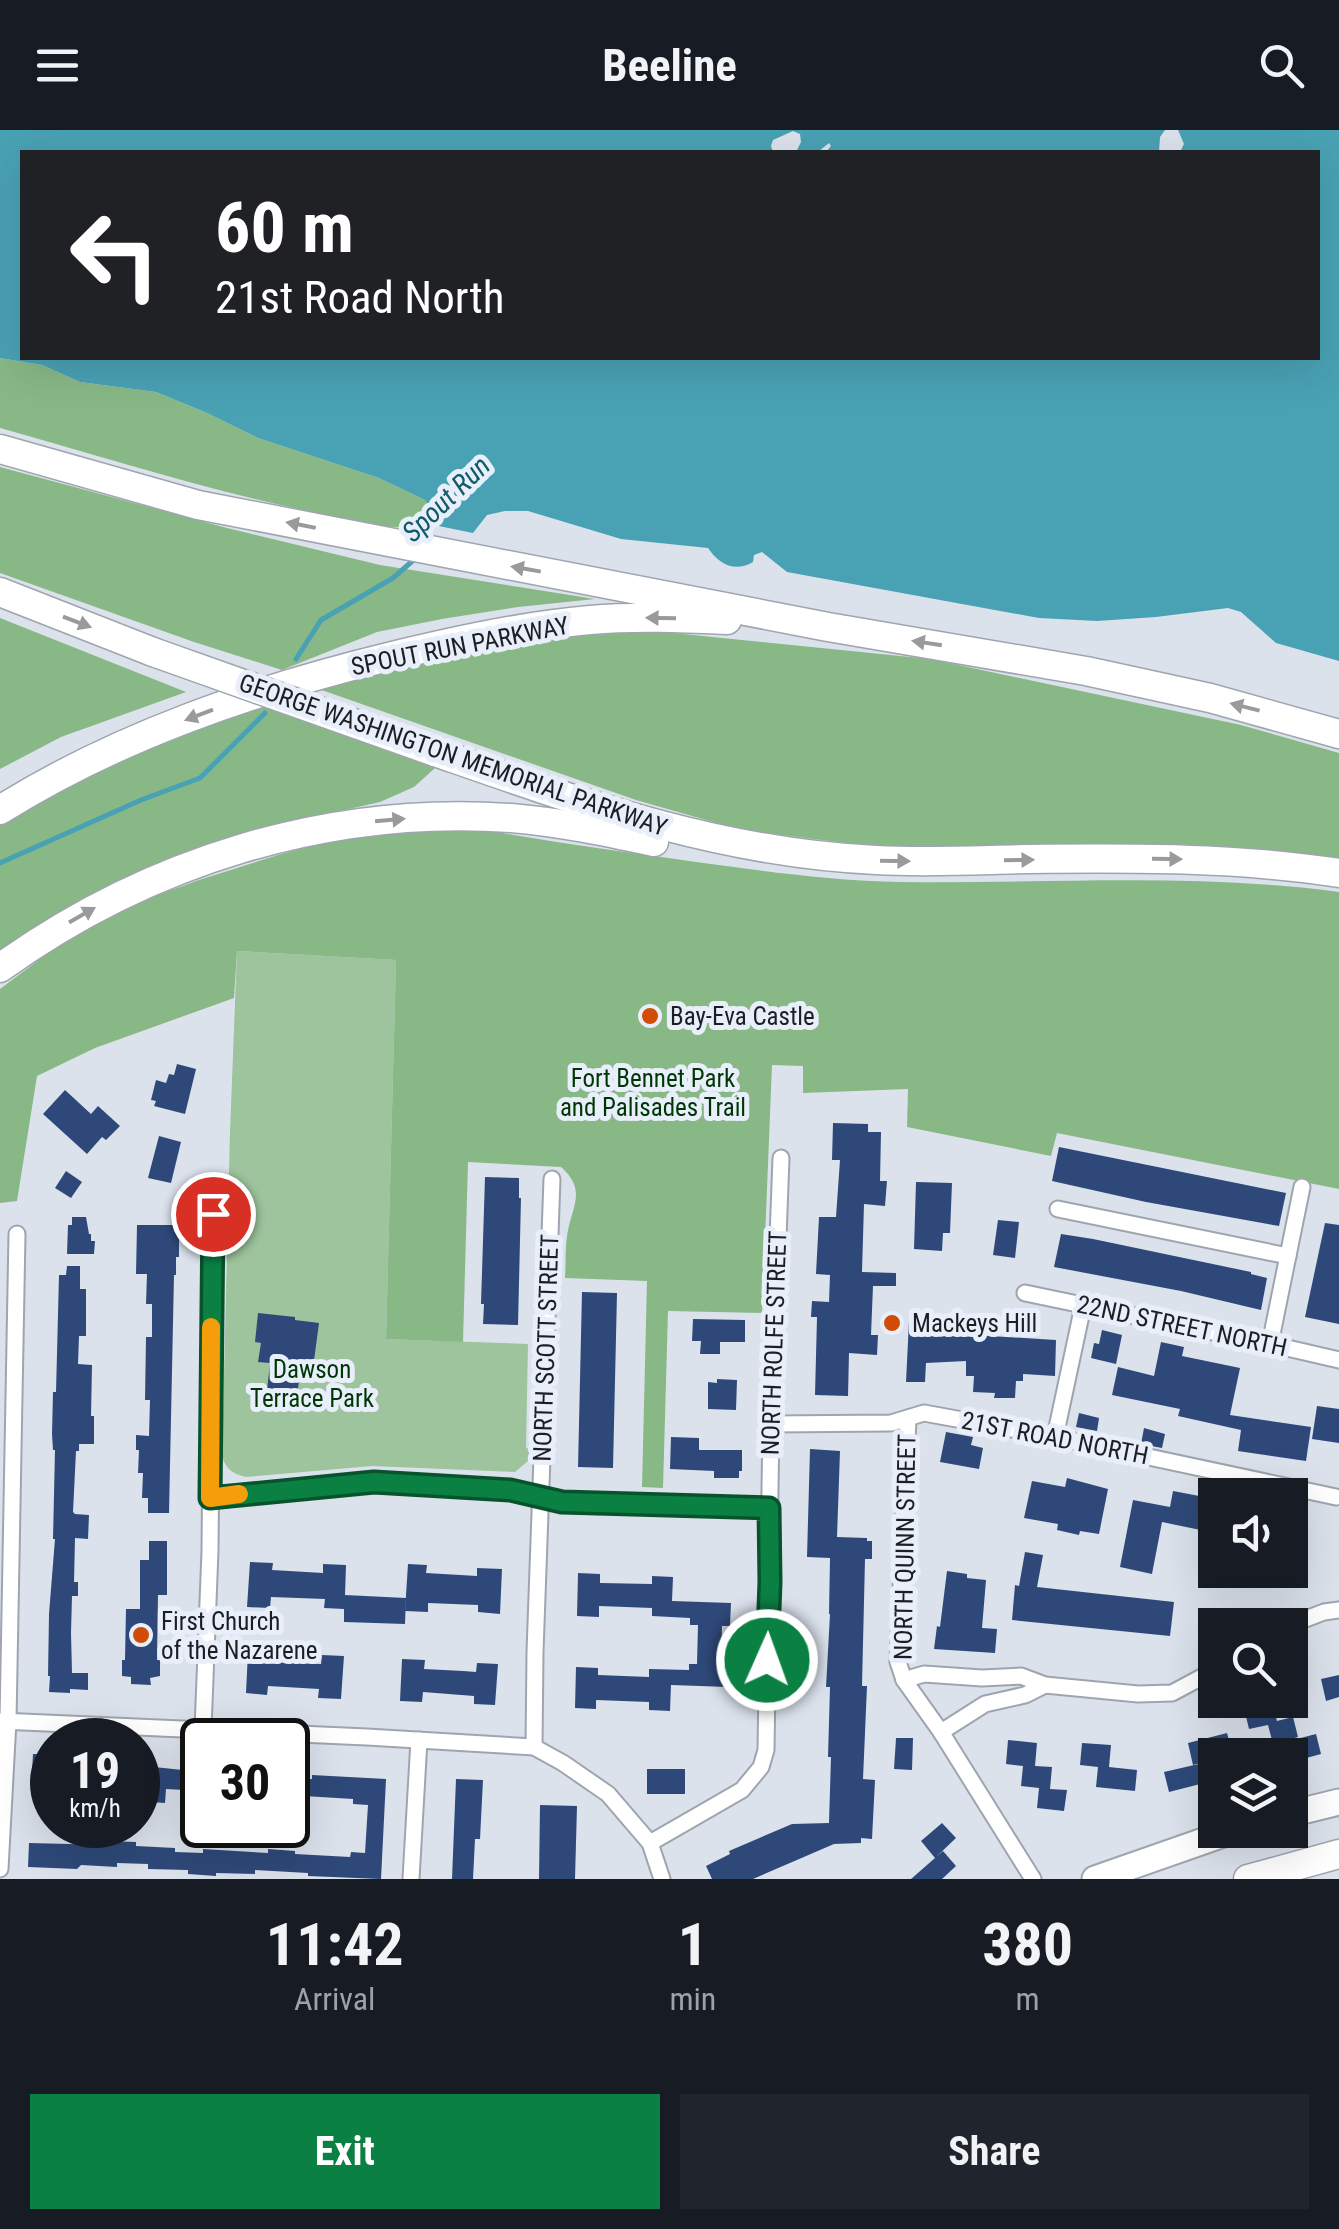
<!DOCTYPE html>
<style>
:root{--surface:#171b24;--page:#20242c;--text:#f1f3f6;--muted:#9ea1a6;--accent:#0b8043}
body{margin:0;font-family:"Roboto Condensed",sans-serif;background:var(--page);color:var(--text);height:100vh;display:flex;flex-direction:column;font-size:38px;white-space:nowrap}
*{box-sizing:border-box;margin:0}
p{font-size:32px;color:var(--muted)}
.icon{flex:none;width:55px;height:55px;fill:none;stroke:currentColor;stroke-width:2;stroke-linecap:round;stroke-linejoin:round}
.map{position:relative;height:1749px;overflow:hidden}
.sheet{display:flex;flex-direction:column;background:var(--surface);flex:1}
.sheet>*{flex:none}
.top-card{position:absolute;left:20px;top:20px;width:1300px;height:210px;border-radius:0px;box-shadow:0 10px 40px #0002;background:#202124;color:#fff;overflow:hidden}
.tools{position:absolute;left:1198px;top:1348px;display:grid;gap:20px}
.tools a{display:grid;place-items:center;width:110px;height:110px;border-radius:0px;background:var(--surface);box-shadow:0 10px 40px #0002;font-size:50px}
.speed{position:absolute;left:30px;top:1588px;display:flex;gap:20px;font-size:50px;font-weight:700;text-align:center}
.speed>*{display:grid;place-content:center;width:130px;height:130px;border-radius:50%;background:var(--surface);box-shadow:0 10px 40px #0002;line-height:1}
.speed small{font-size:25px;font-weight:400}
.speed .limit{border:5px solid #111;border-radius:15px;background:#fff;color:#111}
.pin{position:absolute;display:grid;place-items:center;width:85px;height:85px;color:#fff;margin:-42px;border:5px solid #fff;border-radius:50%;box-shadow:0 2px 10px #0007}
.me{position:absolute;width:110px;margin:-55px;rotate:2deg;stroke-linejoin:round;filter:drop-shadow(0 0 8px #0008)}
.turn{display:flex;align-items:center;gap:35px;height:210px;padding:0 30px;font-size:45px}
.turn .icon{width:130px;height:130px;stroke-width:2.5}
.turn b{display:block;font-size:70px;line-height:85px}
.eta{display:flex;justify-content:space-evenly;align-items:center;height:170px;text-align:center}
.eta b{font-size:60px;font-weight:700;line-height:70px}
.button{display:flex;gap:20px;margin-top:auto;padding:20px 30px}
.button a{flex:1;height:115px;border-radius:0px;background:var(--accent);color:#fff;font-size:40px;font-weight:700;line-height:115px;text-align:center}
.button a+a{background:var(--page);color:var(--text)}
header{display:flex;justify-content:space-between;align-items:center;height:130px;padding:0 30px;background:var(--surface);font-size:45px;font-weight:700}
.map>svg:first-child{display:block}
.green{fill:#9dc49c}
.forest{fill:#88b886}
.water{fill:#49a1b4}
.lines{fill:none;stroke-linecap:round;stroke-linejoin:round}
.stream{stroke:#49a1b4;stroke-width:5}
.building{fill:#2e4979}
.street-casing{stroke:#9fa5af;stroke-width:19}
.primary-casing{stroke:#9fa5af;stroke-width:29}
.highway-casing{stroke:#9fa5af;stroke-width:31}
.street{stroke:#fff;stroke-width:15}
.primary{stroke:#fff;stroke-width:25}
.highway{stroke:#fff;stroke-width:28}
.highway-bridge-casing{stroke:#9fa5af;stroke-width:31;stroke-linecap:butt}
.highway-bridge{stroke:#fff;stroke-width:28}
.oneway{fill:#999a9c}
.route-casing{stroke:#07532c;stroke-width:25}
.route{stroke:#0b8043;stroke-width:18}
.slow{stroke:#f59e0b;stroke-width:18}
.poi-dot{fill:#d14c06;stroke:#e8effa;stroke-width:4}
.labels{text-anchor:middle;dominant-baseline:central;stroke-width:10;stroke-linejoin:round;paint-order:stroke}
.street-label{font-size:25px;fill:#1c1e22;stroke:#e8effa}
.poi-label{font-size:25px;fill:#1c1e22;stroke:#e8effa;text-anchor:start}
.park-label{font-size:25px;fill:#003604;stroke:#e8effa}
.water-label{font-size:28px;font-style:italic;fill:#115b69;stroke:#e8effa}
</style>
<header><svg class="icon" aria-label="menu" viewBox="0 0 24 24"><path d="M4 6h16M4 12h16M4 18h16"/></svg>Beeline<svg class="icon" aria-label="search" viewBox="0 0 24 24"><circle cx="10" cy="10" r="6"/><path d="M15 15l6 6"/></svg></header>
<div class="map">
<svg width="1339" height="1749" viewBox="0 0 1339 1749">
<rect width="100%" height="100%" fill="#dbe2ec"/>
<path class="green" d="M237 821 396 830 386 1209 528 1214 526 1317 531 1322 528 1331 515 1342 372 1336 246 1347C233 1344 227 1340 222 1327L230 1002Z"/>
<g class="forest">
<path d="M0 228 42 235 80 252 156 262 207 283 258 308 379 348 425 370 433 384 429 394C399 403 362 392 332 386 220 364 110 329 0 298Z"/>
<path d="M0 337 227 398 380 435 595 469 518 477 442 489 377 502 282 540 194 512 0 443Z"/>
<path d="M0 488 186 562 61 607 0 639Z"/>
<path d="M654 501 930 529 1241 595 1339 623V730L1305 724 1177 714 931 720 854 714 741 700 636 670 313 557 443 524 561 507Z"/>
<path d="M257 574 435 638 414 657 380 672 314 687 224 712 0 827V693L110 636Z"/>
<path d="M464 696C541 711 619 721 696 732 764 741 832 751 900 752 1046 754 1194 742 1339 762V1059L1057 1003 1051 1026 907 997 908 959 803 963V936L772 935 762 1183 668 1181 663 1358 642 1357 647 1151 565 1148C566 1134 565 1120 567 1106 571 1077 588 1061 561 1037L468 1032 463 1212 386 1209 396 830 237 821 234 868 95 918 37 946 17 1071 0 1073V859L64 811 122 778 199 750 278 725 337 709Z"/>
</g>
<path class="water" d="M0 0H1165L1160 7 1159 22H826L831 16 829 13 819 21 820 22H796L801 12 800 4 793 1 773 10 771 16 773 22H22V228H1318V22H1180L1184 14 1178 0H1339V531L1276 513 1241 482 1228 478 1156 487 1097 491 1039 488 787 442 762 422 754 425 753 432C734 443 719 434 708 418L621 409 528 381H505L487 385 473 403 429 394 433 384 425 370 379 348 258 308 207 283 156 262 80 252 42 235 0 228Z"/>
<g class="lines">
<g class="stream">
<path d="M296 529 321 490 393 448 417 427"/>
<path d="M0 733 141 670 200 648 265 583"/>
</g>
</g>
<g class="building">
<path d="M177 934 196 939 185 984 154 976 156 971 151 970 156 950 166 953 169 944 174 945Z"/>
<path d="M65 960 91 984 98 976 120 996 106 1010 102 1007 87 1024 43 984Z"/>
<path d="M833 993 868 994V1002H881L880 1051H887L885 1076 864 1074 862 1142 896 1143V1156H873L871 1205H878L877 1225 849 1223 848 1266 815 1265 817 1187H811L812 1171 829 1172 830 1145 816 1144 819 1087H836L840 1030H832Z"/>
<path d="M159 1006 181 1012 171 1053 148 1048Z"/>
<path d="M1059 1017 1286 1063 1279 1096 1146 1072 1052 1051Z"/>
<path d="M66 1041 82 1052 71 1068 55 1058Z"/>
<path d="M485 1047 519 1048V1068H521L518 1195 483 1194 484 1174H481Z"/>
<path d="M916 1052 952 1053 950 1103H943L942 1121 914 1119Z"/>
<path d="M72 1087H86L89 1104H91V1111H95L94 1124H67L68 1095H72Z"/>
<path d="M998 1090 1019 1092 1015 1128 993 1125Z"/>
<path d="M1325 1093 1339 1095V1194L1305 1187Z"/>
<path d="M137 1095H179V1127H176V1145H174L169 1383H148V1368H142L143 1343H138L139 1320H136V1305L149 1306 150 1270H145L146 1207H152V1174H146L147 1144H136Z"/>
<path d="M1061 1104 1093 1109 1251 1142V1144L1267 1148 1261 1180 1181 1161 1054 1137Z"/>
<path d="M67 1136H80V1159H86V1206H79L78 1234 92 1235 91 1286H94V1314H79V1321H76L73 1382 75 1384 89 1385 88 1409 75 1408 74 1452H78V1466H72L71 1503 72 1543H88V1560L70 1559V1563L49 1562 50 1546H48L49 1484 55 1409H53L55 1320H53L52 1304 53 1262H56L59 1145H66Z"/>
<path d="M582 1162 617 1163 613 1338 578 1337Z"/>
<path d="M258 1183 295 1187V1190L319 1193 313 1238 301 1236 296 1273H294L293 1280 267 1276 268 1270 266 1269 270 1233 258 1232 261 1213 255 1212Z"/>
<path d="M920 1184H935L936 1192 943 1193V1203L1056 1210 1055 1246 1023 1244V1251H1016L1015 1268H994L995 1263 973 1262 974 1246H966V1231L926 1233 925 1252H906L909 1191 920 1192Z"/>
<path d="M693 1189 745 1190V1212H720V1224H700L701 1211H692Z"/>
<path d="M1102 1200 1122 1205 1116 1234 1091 1228 1094 1213 1099 1214Z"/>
<path d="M1161 1212 1184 1217 1182 1226 1240 1238 1230 1285 1311 1297 1306 1331 1238 1321 1241 1300 1178 1286 1180 1279 1112 1265 1118 1237 1154 1246Z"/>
<path d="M717 1249 737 1250 736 1280 708 1279V1252L717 1253Z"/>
<path d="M1317 1276 1339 1279V1313L1312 1309Z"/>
<path d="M1079 1283 1099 1288 1097 1301 1076 1297Z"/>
<path d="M1144 1298 1165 1304 1162 1318 1141 1314Z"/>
<path d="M946 1302 973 1307 971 1315 983 1318 979 1339 940 1332Z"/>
<path d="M671 1307 699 1308V1320H742V1341H739V1348H714V1341L670 1339Z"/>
<path d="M810 1319 840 1321 837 1407 867 1408V1411H872V1429H865L862 1556H867L863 1649 875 1650 872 1709 861 1708V1713L834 1714 753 1749H712L706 1736 730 1724 729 1721 792 1694 829 1693 831 1627H828L830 1557H826L830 1484H829L830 1428 807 1427Z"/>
<path d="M1067 1348 1108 1359 1099 1404 1080 1401 1079 1405 1057 1400 1058 1394 1024 1388 1032 1351 1065 1357Z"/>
<path d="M1173 1361 1215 1369V1403L1162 1392 1152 1444 1120 1437 1133 1370 1170 1377Z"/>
<path d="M149 1411H167V1465H158L157 1530H160V1546L150 1548 151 1555 131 1554V1547L122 1546V1530H125L126 1479H140V1430H149Z"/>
<path d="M1025 1422 1043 1425 1037 1457 1174 1472 1170 1506 1012 1490 1015 1455 1019 1456Z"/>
<path d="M250 1432 273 1433 272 1440 323 1443V1434L346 1435 345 1465 406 1468 405 1494 344 1492V1479L324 1478 325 1469 271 1467 270 1478 247 1477Z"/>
<path d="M408 1434 427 1435 426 1443 477 1446V1438L502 1439 500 1484 478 1482V1475L428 1473V1482L405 1481Z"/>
<path d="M947 1441 967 1444V1448L986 1450 982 1498 997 1499 995 1523 934 1519 937 1496 940 1497Z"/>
<path d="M578 1443 600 1444V1453L652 1454V1446L673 1447 672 1471 731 1473 730 1496H722L721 1534H728V1557L671 1555 670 1581 649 1580V1572L596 1570V1579L575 1578 576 1537 598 1538V1545L649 1547V1539L689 1540V1534H697L698 1495H690V1488L652 1486V1478L599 1476V1487L577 1486Z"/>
<path d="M248 1522 268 1523V1531L294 1533 321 1534 322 1525 344 1526 341 1569 318 1568 319 1559 268 1556 267 1565 246 1563Z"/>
<path d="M402 1529 425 1530 424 1539 463 1541 476 1542 477 1533 498 1534 495 1575 474 1574V1566L423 1562 422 1572 400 1571Z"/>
<path d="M1339 1545V1567L1326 1571 1321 1549Z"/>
<path d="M1272 1571 1277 1591 1293 1587 1298 1607 1273 1614 1268 1595 1249 1599 1244 1578Z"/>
<path d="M1227 1603 1233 1625H1215V1629L1193 1635 1188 1613Z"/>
<path d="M1316 1604 1321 1624 1295 1631 1289 1611Z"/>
<path d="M896 1608H913L912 1640 894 1639Z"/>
<path d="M1008 1610 1037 1613 1035 1636 1052 1637 1050 1659 1067 1660 1064 1681 1037 1678 1039 1658 1021 1656 1023 1636 1006 1634Z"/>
<path d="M1082 1613 1111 1615 1109 1637 1137 1640 1135 1661 1096 1657 1098 1637 1080 1635Z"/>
<path d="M33 1624H48V1629H52V1659L31 1658Z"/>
<path d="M1203 1633 1208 1652 1169 1662 1164 1642Z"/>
<path d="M154 1637 202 1642V1661L166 1659 165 1673 138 1671V1640L153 1641Z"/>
<rect x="647" y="1639" width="38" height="25"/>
<path d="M312 1645 386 1649 381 1749 308 1746V1743L255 1740V1744L216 1743V1746L188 1744V1740L148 1739V1734L117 1733V1737L81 1735 77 1739 28 1737 29 1713 109 1715V1711L136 1712V1716L175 1718V1722L203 1723V1719L268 1723V1719L295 1721V1724L350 1727 351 1722 365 1723 368 1675 353 1674V1669L288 1665V1648L312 1649Z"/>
<path d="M456 1649 483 1650 480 1709H475L473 1749H452Z"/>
<path d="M540 1675 577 1676 575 1749H539Z"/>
<path d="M942 1693 956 1708 935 1728 943 1721 956 1736 942 1749H911L935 1728 921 1711Z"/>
</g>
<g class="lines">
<g class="street-casing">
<g id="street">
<path d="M1058 1079 1288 1126"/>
<path d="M1025 1163 1270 1214 1339 1230"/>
<path d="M1270 1214 1302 1057"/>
<path d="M908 1288 898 1532 904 1550 941 1602 1033 1749"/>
<path d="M771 1294 891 1293 924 1283 1055 1307 1336 1367"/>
<path d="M1055 1307 1083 1176"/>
<path d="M211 1368 374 1352 511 1360 562 1372 769 1379"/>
<path d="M1290 1495 1324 1482 1339 1480"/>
<path d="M904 1550 924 1544 982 1548 1021 1546 1045 1555 1138 1564 1172 1563 1215 1540"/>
<path d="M0 1591 367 1607 534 1617 563 1633 608 1664 650 1713 662 1749"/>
<path d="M203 1599 210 1421 213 1084"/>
<path d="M941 1602 985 1574 1025 1565 1045 1555"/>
<path d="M534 1617 535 1522 552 1049"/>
<path d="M650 1713 742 1660 761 1637 766 1620 771 1294 781 1028"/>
<path d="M0 1739 8 1591 17 1104"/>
<path d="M411 1749 419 1610"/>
</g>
</g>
<g class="primary-casing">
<g id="primary">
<path d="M1290 1684 1339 1672"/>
<path d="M1095 1749 1235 1700"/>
</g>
</g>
<g class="highway-casing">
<g id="highway">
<path d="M0 319 198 375 828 497 1086 541 1210 568 1339 604"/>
<path d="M0 462 153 522"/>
<path d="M435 622C582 673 719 723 876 730 927 733 978 730 1028 729 1132 728 1236 727 1339 743"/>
<path d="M0 680C118 606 254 560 388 527 454 511 522 496 590 490 636 486 682 488 727 490"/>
<path d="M0 838C147 732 328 675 511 688 559 692 607 702 654 712"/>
<path d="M1248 1749 1339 1724"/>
</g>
</g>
<use href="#street" class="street"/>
<use href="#primary" class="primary"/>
<use href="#highway" class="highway"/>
<g class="highway-bridge-casing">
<path id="highway-bridge" d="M153 522 435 622"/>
</g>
<use href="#highway-bridge" class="highway-bridge"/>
</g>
<defs><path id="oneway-solid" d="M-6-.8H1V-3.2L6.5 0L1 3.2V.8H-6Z" transform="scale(2.5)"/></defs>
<g class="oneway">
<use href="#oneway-solid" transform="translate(301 395) rotate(-169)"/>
<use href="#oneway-solid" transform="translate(526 439) rotate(-170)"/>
<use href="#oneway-solid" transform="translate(661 488) rotate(-179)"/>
<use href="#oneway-solid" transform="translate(77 492) rotate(21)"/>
<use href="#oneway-solid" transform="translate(927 513) rotate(-171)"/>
<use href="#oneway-solid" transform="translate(1245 577) rotate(-166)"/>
<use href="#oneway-solid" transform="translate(199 585) rotate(159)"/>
<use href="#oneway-solid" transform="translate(390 690) rotate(-5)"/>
<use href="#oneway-solid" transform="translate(1167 729) rotate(1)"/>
<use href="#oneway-solid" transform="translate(1019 730) rotate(-1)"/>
<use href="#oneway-solid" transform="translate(895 731) rotate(1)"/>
<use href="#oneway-solid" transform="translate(82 785) rotate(-30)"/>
</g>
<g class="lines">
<g class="route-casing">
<path id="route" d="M213 1084 210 1368 374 1352 510 1360 562 1372 769 1378 770 1452 767 1530"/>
</g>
<use href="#route" class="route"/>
<path class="slow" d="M211 1197 210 1368 239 1364"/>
</g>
<g class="poi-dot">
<circle cx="650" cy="886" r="10"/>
<circle cx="892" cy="1193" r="10"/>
<circle cx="141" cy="1505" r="10"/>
</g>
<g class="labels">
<g class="street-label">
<text transform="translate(460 516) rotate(-11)">SPOUT RUN PARKWAY</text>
<text transform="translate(453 625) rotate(19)">GEORGE WASHINGTON MEMORIAL PARKWAY</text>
<text transform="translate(1182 1196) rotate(12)">22ND STREET NORTH</text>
<text transform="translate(774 1213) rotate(-88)">NORTH ROLFE STREET</text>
<text transform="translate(546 1218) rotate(-88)">NORTH SCOTT STREET</text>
<text transform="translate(1055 1308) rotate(11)">21ST ROAD NORTH</text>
<text transform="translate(905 1417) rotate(-89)">NORTH QUINN STREET</text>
</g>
<g class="poi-label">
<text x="670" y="886">Bay-Eva Castle</text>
<text x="912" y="1193">Mackeys Hill</text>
<text x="161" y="1491">First Church<tspan x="161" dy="29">of the Nazarene</tspan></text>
</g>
<g class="park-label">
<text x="653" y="948">Fort Bennet Park<tspan x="653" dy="29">and Palisades Trail</tspan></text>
<text x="312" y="1239">Dawson<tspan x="312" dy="29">Terrace Park</tspan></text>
</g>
<g class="water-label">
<text transform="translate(446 369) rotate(-44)">Spout Run</text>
</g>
</g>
</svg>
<div class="tools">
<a><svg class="icon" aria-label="sound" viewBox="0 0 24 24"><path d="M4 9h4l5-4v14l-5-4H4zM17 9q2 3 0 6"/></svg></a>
<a><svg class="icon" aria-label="search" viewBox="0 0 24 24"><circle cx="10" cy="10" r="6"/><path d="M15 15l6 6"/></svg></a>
<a><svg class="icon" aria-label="layers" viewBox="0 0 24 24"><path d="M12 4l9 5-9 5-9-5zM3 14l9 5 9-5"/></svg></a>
</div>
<div class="speed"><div>19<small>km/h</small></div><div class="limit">30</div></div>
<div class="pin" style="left:213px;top:1084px;background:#d93025"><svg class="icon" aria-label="arrive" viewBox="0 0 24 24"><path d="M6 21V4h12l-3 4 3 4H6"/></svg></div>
<svg class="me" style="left:767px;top:1530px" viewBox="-20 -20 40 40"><circle r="17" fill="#0b8043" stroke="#fff" stroke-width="3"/><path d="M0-11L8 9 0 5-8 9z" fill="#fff"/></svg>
<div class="top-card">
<div class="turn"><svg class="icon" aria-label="left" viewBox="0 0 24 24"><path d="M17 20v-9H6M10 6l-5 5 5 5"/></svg><div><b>60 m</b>21st Road North</div></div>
</div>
</div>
<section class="sheet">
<div class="eta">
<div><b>11:42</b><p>Arrival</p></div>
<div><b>1</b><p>min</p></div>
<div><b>380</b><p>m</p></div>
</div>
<div class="button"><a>Exit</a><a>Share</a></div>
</section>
